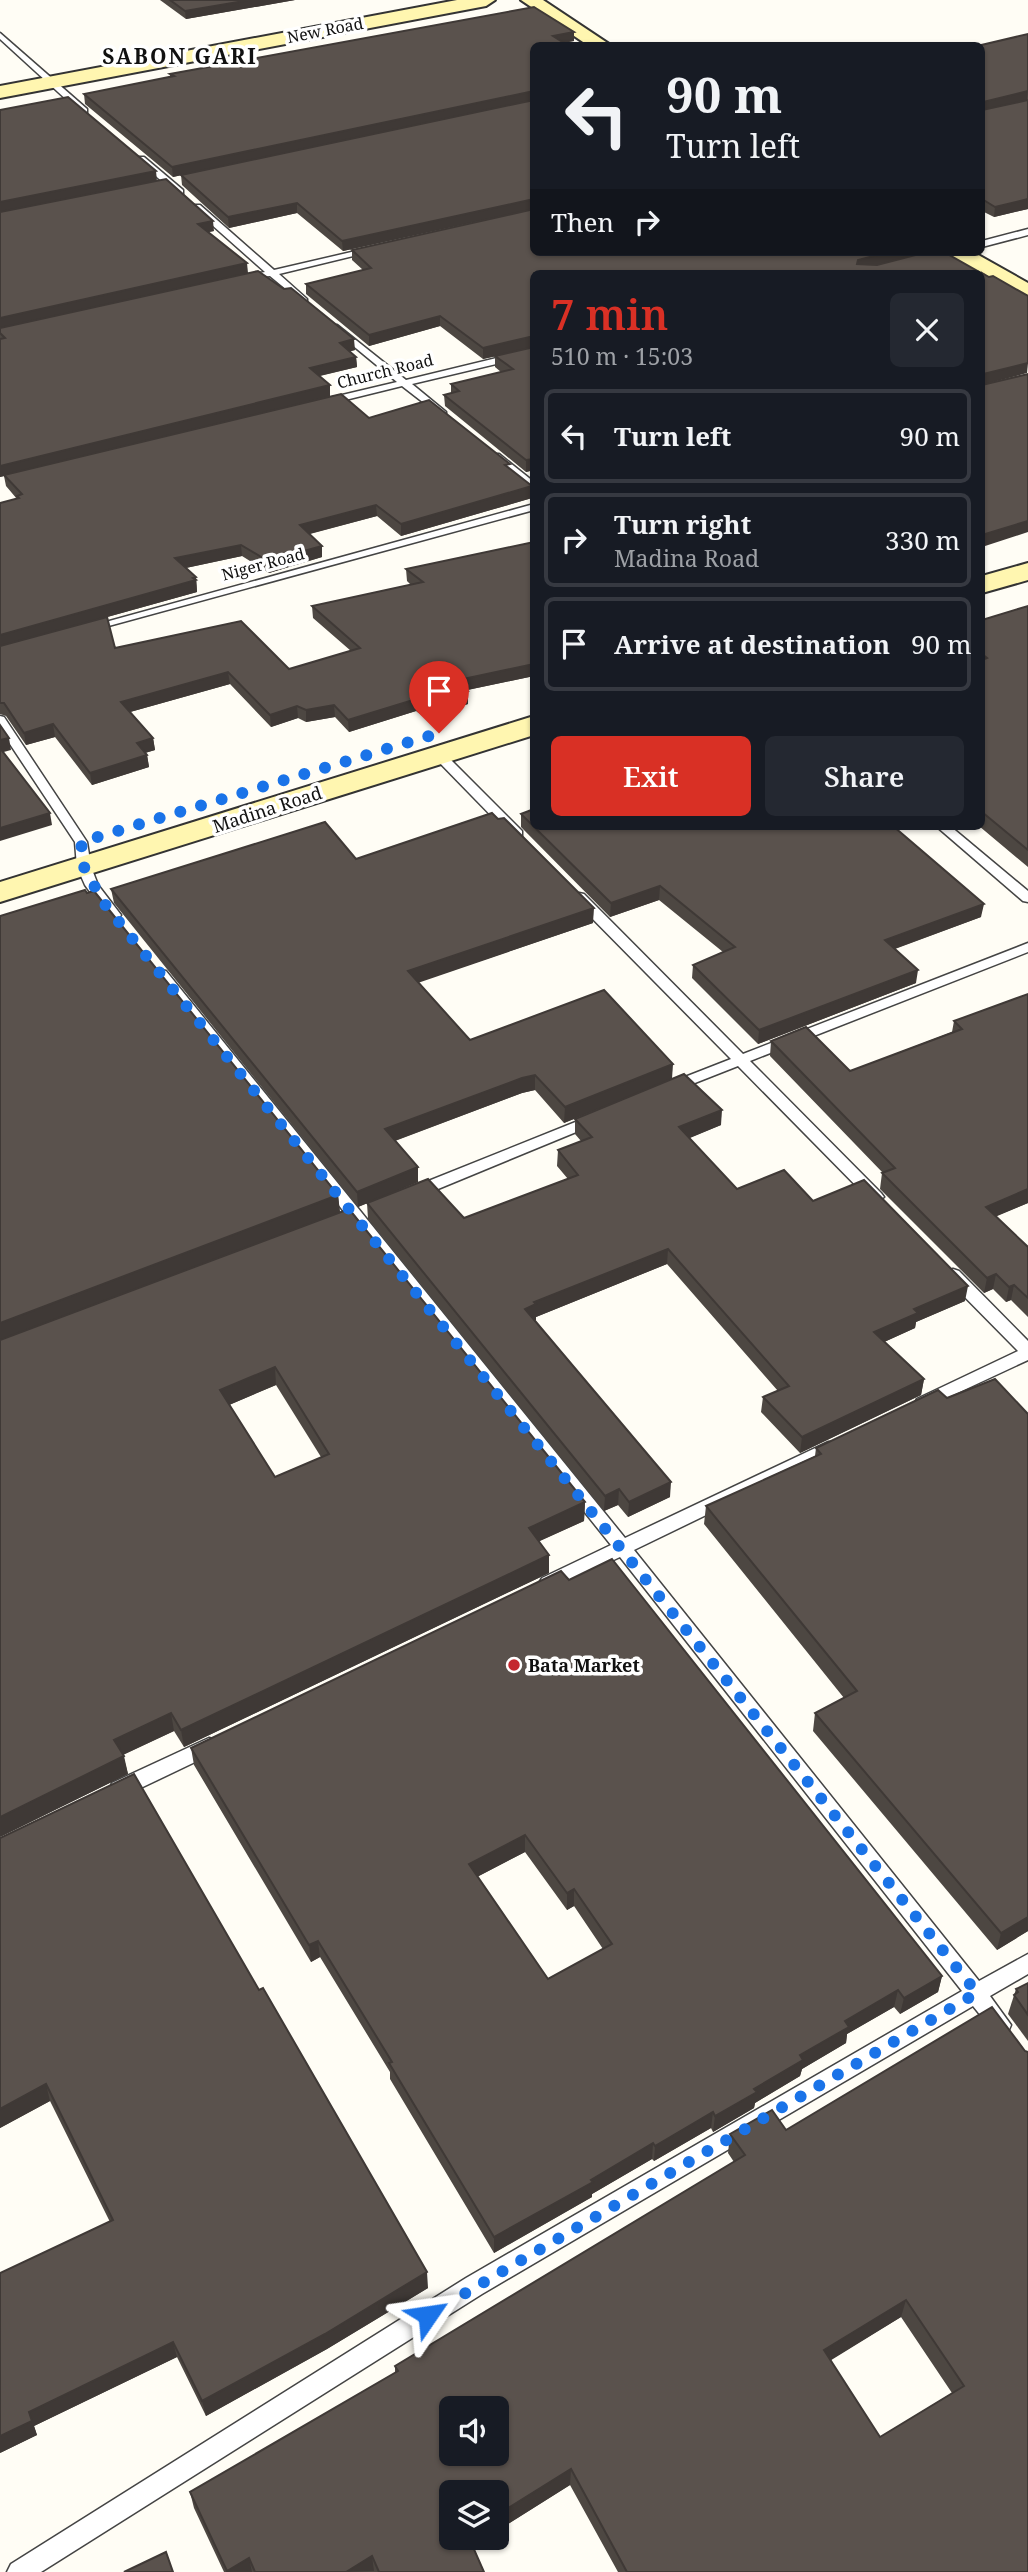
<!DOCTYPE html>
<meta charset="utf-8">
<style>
:root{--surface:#171b24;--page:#242831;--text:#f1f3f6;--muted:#9ea1a6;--line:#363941;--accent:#d93025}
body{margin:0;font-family:"Noto Serif",serif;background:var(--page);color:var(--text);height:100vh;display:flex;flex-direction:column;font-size:26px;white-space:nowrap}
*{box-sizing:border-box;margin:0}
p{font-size:23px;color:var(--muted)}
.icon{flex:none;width:38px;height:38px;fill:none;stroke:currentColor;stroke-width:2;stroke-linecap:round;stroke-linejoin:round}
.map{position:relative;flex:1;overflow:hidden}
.sheet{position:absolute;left:530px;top:270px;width:455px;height:560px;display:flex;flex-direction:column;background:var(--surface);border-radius:10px;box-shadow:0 2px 5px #0004}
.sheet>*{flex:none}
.top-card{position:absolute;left:530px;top:42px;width:455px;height:214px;border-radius:10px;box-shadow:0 2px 5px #0004;background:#171b24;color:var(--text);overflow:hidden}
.controls{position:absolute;left:439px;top:2396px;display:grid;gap:14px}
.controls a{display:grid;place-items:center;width:70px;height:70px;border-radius:10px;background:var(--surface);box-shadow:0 2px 5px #0004;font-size:35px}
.pin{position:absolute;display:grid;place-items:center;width:60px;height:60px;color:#fff;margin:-72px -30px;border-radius:50% 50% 50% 0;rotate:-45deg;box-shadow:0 0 7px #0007}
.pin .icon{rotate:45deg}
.me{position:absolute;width:77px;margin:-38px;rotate:58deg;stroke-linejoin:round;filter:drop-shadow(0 0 5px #0008)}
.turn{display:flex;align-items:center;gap:24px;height:147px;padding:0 21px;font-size:32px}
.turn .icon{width:91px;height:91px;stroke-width:2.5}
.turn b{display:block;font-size:49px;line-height:60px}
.then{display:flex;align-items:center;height:66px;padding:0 21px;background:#0003;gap:14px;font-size:26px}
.round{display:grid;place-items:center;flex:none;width:74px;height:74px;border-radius:10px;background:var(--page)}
.summary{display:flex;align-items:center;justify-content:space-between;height:119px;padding:0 21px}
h1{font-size:42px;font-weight:600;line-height:52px;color:var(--accent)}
.button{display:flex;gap:14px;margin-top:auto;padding:14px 21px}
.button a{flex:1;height:80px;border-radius:10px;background:var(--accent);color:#fff;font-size:28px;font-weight:600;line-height:80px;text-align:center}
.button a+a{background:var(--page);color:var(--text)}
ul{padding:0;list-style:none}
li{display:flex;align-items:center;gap:21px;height:94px;margin:0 14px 10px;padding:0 7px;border:4px solid var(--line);border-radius:10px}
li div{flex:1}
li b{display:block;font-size:26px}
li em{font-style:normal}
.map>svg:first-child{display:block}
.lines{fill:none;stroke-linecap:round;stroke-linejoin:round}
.lane-casing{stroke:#444;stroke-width:3}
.secondary-casing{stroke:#333;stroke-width:4}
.lane{fill:#fff;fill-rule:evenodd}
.secondary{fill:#fff6b0;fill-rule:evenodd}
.wall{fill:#4d4742;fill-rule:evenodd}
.shaded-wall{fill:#3f3936}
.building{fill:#5a524d;stroke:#3f3936;stroke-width:2;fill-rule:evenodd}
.route{stroke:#1a73e8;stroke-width:12;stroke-dasharray:0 21.6}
.poi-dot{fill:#c4262e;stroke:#fff;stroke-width:2.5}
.labels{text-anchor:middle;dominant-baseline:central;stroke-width:7;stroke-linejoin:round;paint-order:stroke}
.far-street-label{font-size:16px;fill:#111;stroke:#fff}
.street-label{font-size:18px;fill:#111;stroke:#fff}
.poi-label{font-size:18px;font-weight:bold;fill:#111;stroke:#fff;text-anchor:start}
.far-district-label{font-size:21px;font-weight:bold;letter-spacing:2px;fill:#111;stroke:#fff}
</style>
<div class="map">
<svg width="1028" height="2572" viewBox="0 0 1028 2572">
<rect width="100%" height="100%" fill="#fffdf5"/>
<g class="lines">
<g class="lane-casing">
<g id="lane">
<path d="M0 33 87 109V113H81L0 39Z"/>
<path d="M138 157H144L183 190V194H177L138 161Z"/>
<path d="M194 205H200L274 270 373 247 378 250 279 274 307 299V303L304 304 270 276 259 277V273L265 272 194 209Z"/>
<path d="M1028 229V235L982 247V241Z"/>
<path d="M337 325 406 380 534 349V355L412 384 446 412V416L442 417 402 386 325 405 321 404V400L397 382 334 330V326Z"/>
<path d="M491 454H499L534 482V491L491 458Z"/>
<path d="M534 504V510L94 630 84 628Z"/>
<path d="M0 716 4 717 87 842 91 867 98 885 121 915 119 918H109L85 885 77 867 75 842 0 729Z"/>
<path d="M439 751 443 752 522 831V837H512L435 758V752Z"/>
<path d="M936 826H950L1028 891V902L1023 901Z"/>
<path d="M579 893 584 894 743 1054 1028 943V952L750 1061 881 1193 884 1197 876 1202 871 1201 738 1066 677 1090H667L665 1087 667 1084 731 1059 574 900 572 897Z"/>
<path d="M161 970 166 971 625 1538 828 1442H840L842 1446 840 1450 634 1550 979 1981 1028 1954V1974L990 1996 1011 2025 1008 2032 1001 2034 994 2032 973 2006 482 2294 41 2572H7L11 2564 466 2278 962 1991 620 1557 554 1588 548 1590 542 1588 539 1583 542 1578 611 1545 156 977 154 974Z"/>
<path d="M593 1115 598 1117 600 1120 598 1123 421 1196 416 1197 408 1192 411 1188Z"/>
<path d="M953 1269 959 1271 1028 1341V1360L923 1409 917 1407 915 1403 917 1399 1018 1351 947 1279 945 1275 947 1271Z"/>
<path d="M209 1738 216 1740 218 1746 216 1752 126 1795 119 1797 112 1795 110 1789 112 1783Z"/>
</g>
</g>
<g class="secondary-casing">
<g id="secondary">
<path d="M457 0H495L486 6 0 98V86Z"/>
<path d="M521 0H543L612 46H589Z"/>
<path d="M946 252H973L1028 283V300L982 276V273L949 257Z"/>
<path d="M1028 563V580L982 593V576Z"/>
<path d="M534 716V735L0 902V882Z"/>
</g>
</g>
<use href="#lane" class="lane"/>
<use href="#secondary" class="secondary"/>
</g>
<g class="wall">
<path d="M160 0H295L186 19Z"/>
<path d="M574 32V41L534 46V209L343 251 297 213 229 228 182 185 181 175 173 177 85 104 84 94 170 77V74Z"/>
<path d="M1028 34V209L994 217 982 211V46Z"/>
<path d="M0 212 214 231 208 232 248 273 355 350 350 351 356 357 357 367 320 376 330 385V396L369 418 510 469 532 486V498L401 536 377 516 310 534 322 557 269 573 242 556 186 568 196 577 197 592 107 617 115 648 289 669 351 651 313 618 312 606 411 585 407 581 406 569 534 542V676L467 690 468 691V704L424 717 416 711 349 732 335 717 306 722 298 718 271 727 230 684 130 712 153 738 155 750 145 753 147 755 149 767 92 785 55 737 26 745 6 716 0 714V503L17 499 6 486 4 476 0 477Z"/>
<path d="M352 250 534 273V470L526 472 445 406 444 395 451 393V384L501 372 495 367V356H497L483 359 440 326 369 346 306 294V284L363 270 352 260Z"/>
<path d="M1028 606V867L979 826H982V620Z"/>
<path d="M521 814 981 917 895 949 916 983 758 1044 692 978 693 965 723 952 659 900 610 917 521 827Z"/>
<path d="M356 859 593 923 418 982 470 1040 672 1079 564 1123 535 1090 522 1093 395 1141 418 1167V1182L358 1207 114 903 111 889Z"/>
<path d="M1028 994V1203L996 1216 1028 1247V1317L1011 1300 1006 1302 993 1289 984 1293 880 1189 882 1173H883L770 1056 771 1041 850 1071 952 1032 954 1021Z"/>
<path d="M575 1119 721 1125 689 1138 737 1189 813 1201 965 1301 916 1322 915 1328 884 1342 924 1379 921 1395 800 1453 761 1412 763 1397 778 1391 667 1264 536 1317 535 1320 670 1497 628 1517 618 1505 604 1511 368 1219 367 1203 464 1218 568 1179 557 1166 558 1150 581 1141 575 1134Z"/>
<path d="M338 1195 340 1212 585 1502 584 1521 539 1541 549 1573 184 1747 174 1731 123 1755 128 1774 0 1837ZM276 1385 321 1457 275 1477 229 1405Z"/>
<path d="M938 1390 1028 1931 997 1950 813 1731 815 1713 844 1698 704 1524 706 1506 815 1456 816 1448Z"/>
<path d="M561 1571 942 1976 938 1992 900 2014 894 2007 847 2034 846 2043 802 2069 800 2076 755 2103 754 2108 713 2132 711 2128 654 2161 652 2159 592 2194V2197L494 2253 390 2079V2072L320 1957 311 1962 194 1765 191 1748ZM525 1852 567 1910 574 1906 603 1949 548 1979 477 1877Z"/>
<path d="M0 1838 428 2288 327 2349 206 2416 177 2357 34 2426 37 2435 0 2453 110 2222 50 2101 0 2128Z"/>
<path d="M1028 1983V2041L1008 2014 1016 1989Z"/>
<path d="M992 2007 1028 2572H618L570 2485 497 2531V2492L452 2538H487L473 2546 484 2572H224L194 2508 190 2492 395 2373V2366L734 2162 728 2153 730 2134 786 2130ZM901 2317 952 2393 880 2437 830 2360Z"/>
</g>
<g class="shaded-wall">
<path d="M250 0H295L186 19 185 11Z"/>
<path d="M574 32V41L564 43V46H550L553 36Z"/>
<path d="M534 91V100L173 177 172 167Z"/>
<path d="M1028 91 1027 100 982 111 983 102Z"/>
<path d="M156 171 157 181 0 212V202Z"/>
<path d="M534 199V209L343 251 342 241Z"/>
<path d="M1028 199V209L994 217 995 207Z"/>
<path d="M297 203V213L229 228 228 217Z"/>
<path d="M213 221 214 231 199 234 198 224Z"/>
<path d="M889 252H926L856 273 858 260Z"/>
<path d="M247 263 248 273 0 328V318Z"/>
<path d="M440 316V326L369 346V335Z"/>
<path d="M534 336V347L483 359V348Z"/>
<path d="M354 339 355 350 341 354 340 343Z"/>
<path d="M356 357 357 367 310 378V368Z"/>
<path d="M1028 363 1027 373 982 385 983 374Z"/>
<path d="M330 385V396L0 477V466Z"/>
<path d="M534 459V470L526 472V460Z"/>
<path d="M532 486V498L401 536V524Z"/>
<path d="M376 505 377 516 301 536 300 525Z"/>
<path d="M1028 521V532L982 547V535Z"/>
<path d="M241 545 242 556 176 570 175 558Z"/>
<path d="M322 546V557L269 573 268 561Z"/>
<path d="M196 577 197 592 0 647V635Z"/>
<path d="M534 664V676L458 692V680Z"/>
<path d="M228 672 230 684 123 714 121 702Z"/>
<path d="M468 691V704L424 717V705Z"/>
<path d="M416 699V711L349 732 348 720Z"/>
<path d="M334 705 335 717 306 722V710Z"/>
<path d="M297 706 298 718 271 727 270 715Z"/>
<path d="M53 724 55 737 26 745 24 733Z"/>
<path d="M9 738 11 750 0 753V740Z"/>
<path d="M153 738 155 750 138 755 137 743Z"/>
<path d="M147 755 149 767 92 785 90 773Z"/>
<path d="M50 813 52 825 0 841V828Z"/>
<path d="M660 886 659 900 610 917 611 903Z"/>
<path d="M984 904 981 917 883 953 885 940Z"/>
<path d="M594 908 593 923 409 986 408 971Z"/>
<path d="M918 970 916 983 758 1044 759 1030Z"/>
<path d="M673 1064 672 1079 564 1123 565 1107Z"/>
<path d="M535 1075V1090L522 1093 386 1144 385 1129 522 1078Z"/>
<path d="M722 1110 721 1125 678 1143 679 1127Z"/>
<path d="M418 1167V1182L358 1207 357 1192Z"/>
<path d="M1028 1189V1203L983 1222 986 1207Z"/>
<path d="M338 1195 340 1214 0 1343V1323Z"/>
<path d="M668 1249 667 1264 536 1317V1320L525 1324V1309L534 1302Z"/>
<path d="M996 1274 993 1289 984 1293 987 1278Z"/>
<path d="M1014 1285 1011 1300 1006 1302 1009 1287Z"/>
<path d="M968 1286 965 1301 916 1322 915 1328 871 1348 874 1332 914 1309Z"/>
<path d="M275 1367 276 1385 222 1408 220 1390Z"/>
<path d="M924 1379 921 1395 800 1453 802 1437Z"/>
<path d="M671 1482 670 1497 628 1517 629 1502Z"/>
<path d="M619 1489 618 1505 604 1511 605 1496Z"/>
<path d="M585 1502 584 1521 529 1546V1528Z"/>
<path d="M549 1555V1573L184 1747 181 1730Z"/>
<path d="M171 1713 174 1731 118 1757 114 1740Z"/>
<path d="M124 1756 128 1774 0 1837V1817Z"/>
<path d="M525 1835V1852L469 1881V1864Z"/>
<path d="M574 1889V1906L567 1910V1893Z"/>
<path d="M1028 1917V1931L997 1950 1001 1933Z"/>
<path d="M318 1941 320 1957 311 1962 309 1945Z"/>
<path d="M942 1976 938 1992 900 2014 904 1998Z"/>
<path d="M898 1990 894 2007 847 2034 846 2043 802 2069 800 2076 755 2103 754 2108 713 2132 715 2116 754 2089 845 2021Z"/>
<path d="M46 2084 50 2101 0 2128V2109Z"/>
<path d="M713 2112 711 2128 654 2161 655 2146Z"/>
<path d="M653 2143 652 2159 592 2194V2197L494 2253V2237Z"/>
<path d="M427 2272 428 2288 327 2349 206 2416 202 2401Z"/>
<path d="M906 2300 901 2317 820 2367 824 2350Z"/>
<path d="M173 2342 177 2357 34 2426 37 2435 0 2453V2436L29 2412Z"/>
<path d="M571 2469 570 2485 497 2531V2515Z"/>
<path d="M468 2538H487L468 2549Z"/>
<path d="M372 2556 374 2571 346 2572Z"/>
<path d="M249 2558 252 2572H227V2571Z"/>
</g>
<g class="building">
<path d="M170 0H250L185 11Z"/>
<path d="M534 7 574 32 553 36 564 43 550 46H534V91L172 167 84 94 174 76 170 74Z"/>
<path d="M1028 34V91L983 102 982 109V46H977Z"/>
<path d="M68 97 156 171 0 202V110Z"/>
<path d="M534 100V199L342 241 297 203 228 217 181 175Z"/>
<path d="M1028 100V199L995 207 982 199V110Z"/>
<path d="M166 179 213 221 198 224 247 263 0 318V212Z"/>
<path d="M534 209V252H889L858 260 857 264 877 265 927 252H944L981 273H534V336L483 348 440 316 369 335 306 284 371 268 352 250Z"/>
<path d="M258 271 284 289 291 288 354 339 340 343 356 357 310 368 330 385 0 466V339L5 338 0 333V328Z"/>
<path d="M982 273 989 277 993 276 1028 296V363L983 374 982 385 1028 374V521L982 535Z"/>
<path d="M534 347V459L526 460 444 395 459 391 451 384 513 369 495 356Z"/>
<path d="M341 394 369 418 429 400 510 464 505 465 532 486 401 524 376 505 300 525 322 546 268 561 241 545 175 558 196 577 193 578 196 580 0 635V503L19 498 17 496 22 494 4 475Z"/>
<path d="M534 542V664L458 680 468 691 424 705 416 699 348 720 334 705 306 710 297 706 270 715 228 672 121 702 153 738 137 743 147 755 90 773 53 724 24 733 4 703H0V646L107 617 115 648 241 621 289 669 360 648 312 606 423 582 406 569Z"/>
<path d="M1028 606V850L982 812V660L987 658 982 654V620Z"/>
<path d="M0 725 9 738 0 740Z"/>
<path d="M0 748 50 813 0 828Z"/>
<path d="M534 809V826H893L984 904 885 940 918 970 759 1030 693 965 735 947 660 886 611 903 521 814Z"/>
<path d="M492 813 498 819 504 818 594 908 408 971 470 1040 604 990 673 1064 565 1107 535 1075 522 1078 385 1129 418 1167 357 1192 111 889 325 822 356 859Z"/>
<path d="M85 890 87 893 94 891 338 1195 0 1323V916Z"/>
<path d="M1028 994V1189L986 1207 1028 1247V1298L1014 1285 1009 1287 996 1274 987 1278 882 1173 895 1168 771 1041 806 1027 850 1071 962 1029 954 1021Z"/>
<path d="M684 1074 722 1110 679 1127 737 1189 784 1170 813 1201 864 1180 968 1286 914 1309 918 1313 874 1332 924 1379 802 1437 763 1397 789 1386 668 1249 534 1302 536 1304 525 1309 671 1482 629 1502 619 1489 605 1496 367 1203 428 1179 464 1218 578 1175 558 1150 592 1137 575 1119Z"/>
<path d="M349 1209 585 1502 529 1528 549 1555 181 1730 171 1713 114 1740 124 1756 0 1817V1340ZM275 1367 329 1454 275 1477 220 1390Z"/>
<path d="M995 1379 1028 1414V1917L1001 1933 815 1713 857 1691 706 1506 821 1454 816 1448 938 1390 947 1398Z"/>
<path d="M612 1559 942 1976 904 1998 898 1990 845 2021 849 2027 800 2055 803 2060 754 2089 757 2092 715 2116 713 2112 655 2146 653 2143 591 2180 593 2182 494 2237 389 2063 392 2062 318 1941 309 1945 191 1748 561 1571 569 1580ZM525 1835 567 1893 574 1889 612 1944 548 1979 469 1864Z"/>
<path d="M134 1774 259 1990 263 1988 427 2272 325 2334 202 2401 173 2342 29 2412 32 2421 0 2436V2273L113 2220 46 2084 0 2109V1838Z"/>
<path d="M1028 1983V2015L1014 1995 1018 1992 1016 1989Z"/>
<path d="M992 2007 1025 2051 1028 2052V2572H627L571 2469 497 2515V2492H452V2538H469L484 2572H379L372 2556 346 2572H255L249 2558 227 2571 190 2492 398 2371 395 2366 745 2155 730 2134 772 2110 786 2130ZM906 2300 964 2386 880 2437 824 2350ZM452 2408H497V2454H452Z"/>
<path d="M166 2552 173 2572H124Z"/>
</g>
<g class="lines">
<path class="route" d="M428 2315 977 1993 103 902 84 867 81 842 439 733"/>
</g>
<circle class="poi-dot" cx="514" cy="1665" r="7"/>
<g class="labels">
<g class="far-street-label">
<text transform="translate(325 30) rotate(-11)">New Road</text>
<text transform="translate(385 371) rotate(-14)">Church Road</text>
<text transform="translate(263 564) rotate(-15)">Niger Road</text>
</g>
<g class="street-label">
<text transform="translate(267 809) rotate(-18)">Madina Road</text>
</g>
<g class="poi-label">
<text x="528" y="1665">Bata Market</text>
</g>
<g class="far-district-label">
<text x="180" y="56">SABON GARI</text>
</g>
</g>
</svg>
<div class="controls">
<a><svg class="icon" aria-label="sound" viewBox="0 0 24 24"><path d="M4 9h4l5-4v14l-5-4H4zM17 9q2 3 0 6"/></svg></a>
<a><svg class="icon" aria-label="layers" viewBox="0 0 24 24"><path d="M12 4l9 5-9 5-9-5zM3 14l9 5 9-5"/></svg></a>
</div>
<div class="pin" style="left:439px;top:733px;background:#d93025"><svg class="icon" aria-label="arrive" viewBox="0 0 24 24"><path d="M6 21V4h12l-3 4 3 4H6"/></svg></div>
<svg class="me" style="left:428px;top:2315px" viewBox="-20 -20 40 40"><path d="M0-17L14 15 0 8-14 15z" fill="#1a73e8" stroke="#fff" stroke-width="4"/></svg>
<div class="top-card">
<div class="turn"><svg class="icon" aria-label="left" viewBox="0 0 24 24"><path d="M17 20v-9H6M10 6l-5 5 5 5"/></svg><div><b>90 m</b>Turn left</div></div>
<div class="then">Then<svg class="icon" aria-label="right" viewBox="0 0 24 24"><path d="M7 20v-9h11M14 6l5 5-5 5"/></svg></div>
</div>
<section class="sheet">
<div class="summary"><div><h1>7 min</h1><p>510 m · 15:03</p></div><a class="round"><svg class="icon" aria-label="close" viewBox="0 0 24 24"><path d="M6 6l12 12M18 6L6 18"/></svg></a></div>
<ul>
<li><svg class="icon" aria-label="left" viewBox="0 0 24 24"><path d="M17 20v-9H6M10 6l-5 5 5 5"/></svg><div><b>Turn left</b></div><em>90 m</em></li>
<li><svg class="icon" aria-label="right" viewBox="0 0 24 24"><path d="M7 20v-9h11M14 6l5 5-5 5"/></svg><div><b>Turn right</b><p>Madina Road</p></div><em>330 m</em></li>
<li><svg class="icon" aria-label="arrive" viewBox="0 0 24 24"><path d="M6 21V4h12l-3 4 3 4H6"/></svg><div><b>Arrive at destination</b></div><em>90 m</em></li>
</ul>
<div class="button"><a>Exit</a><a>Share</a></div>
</section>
</div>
